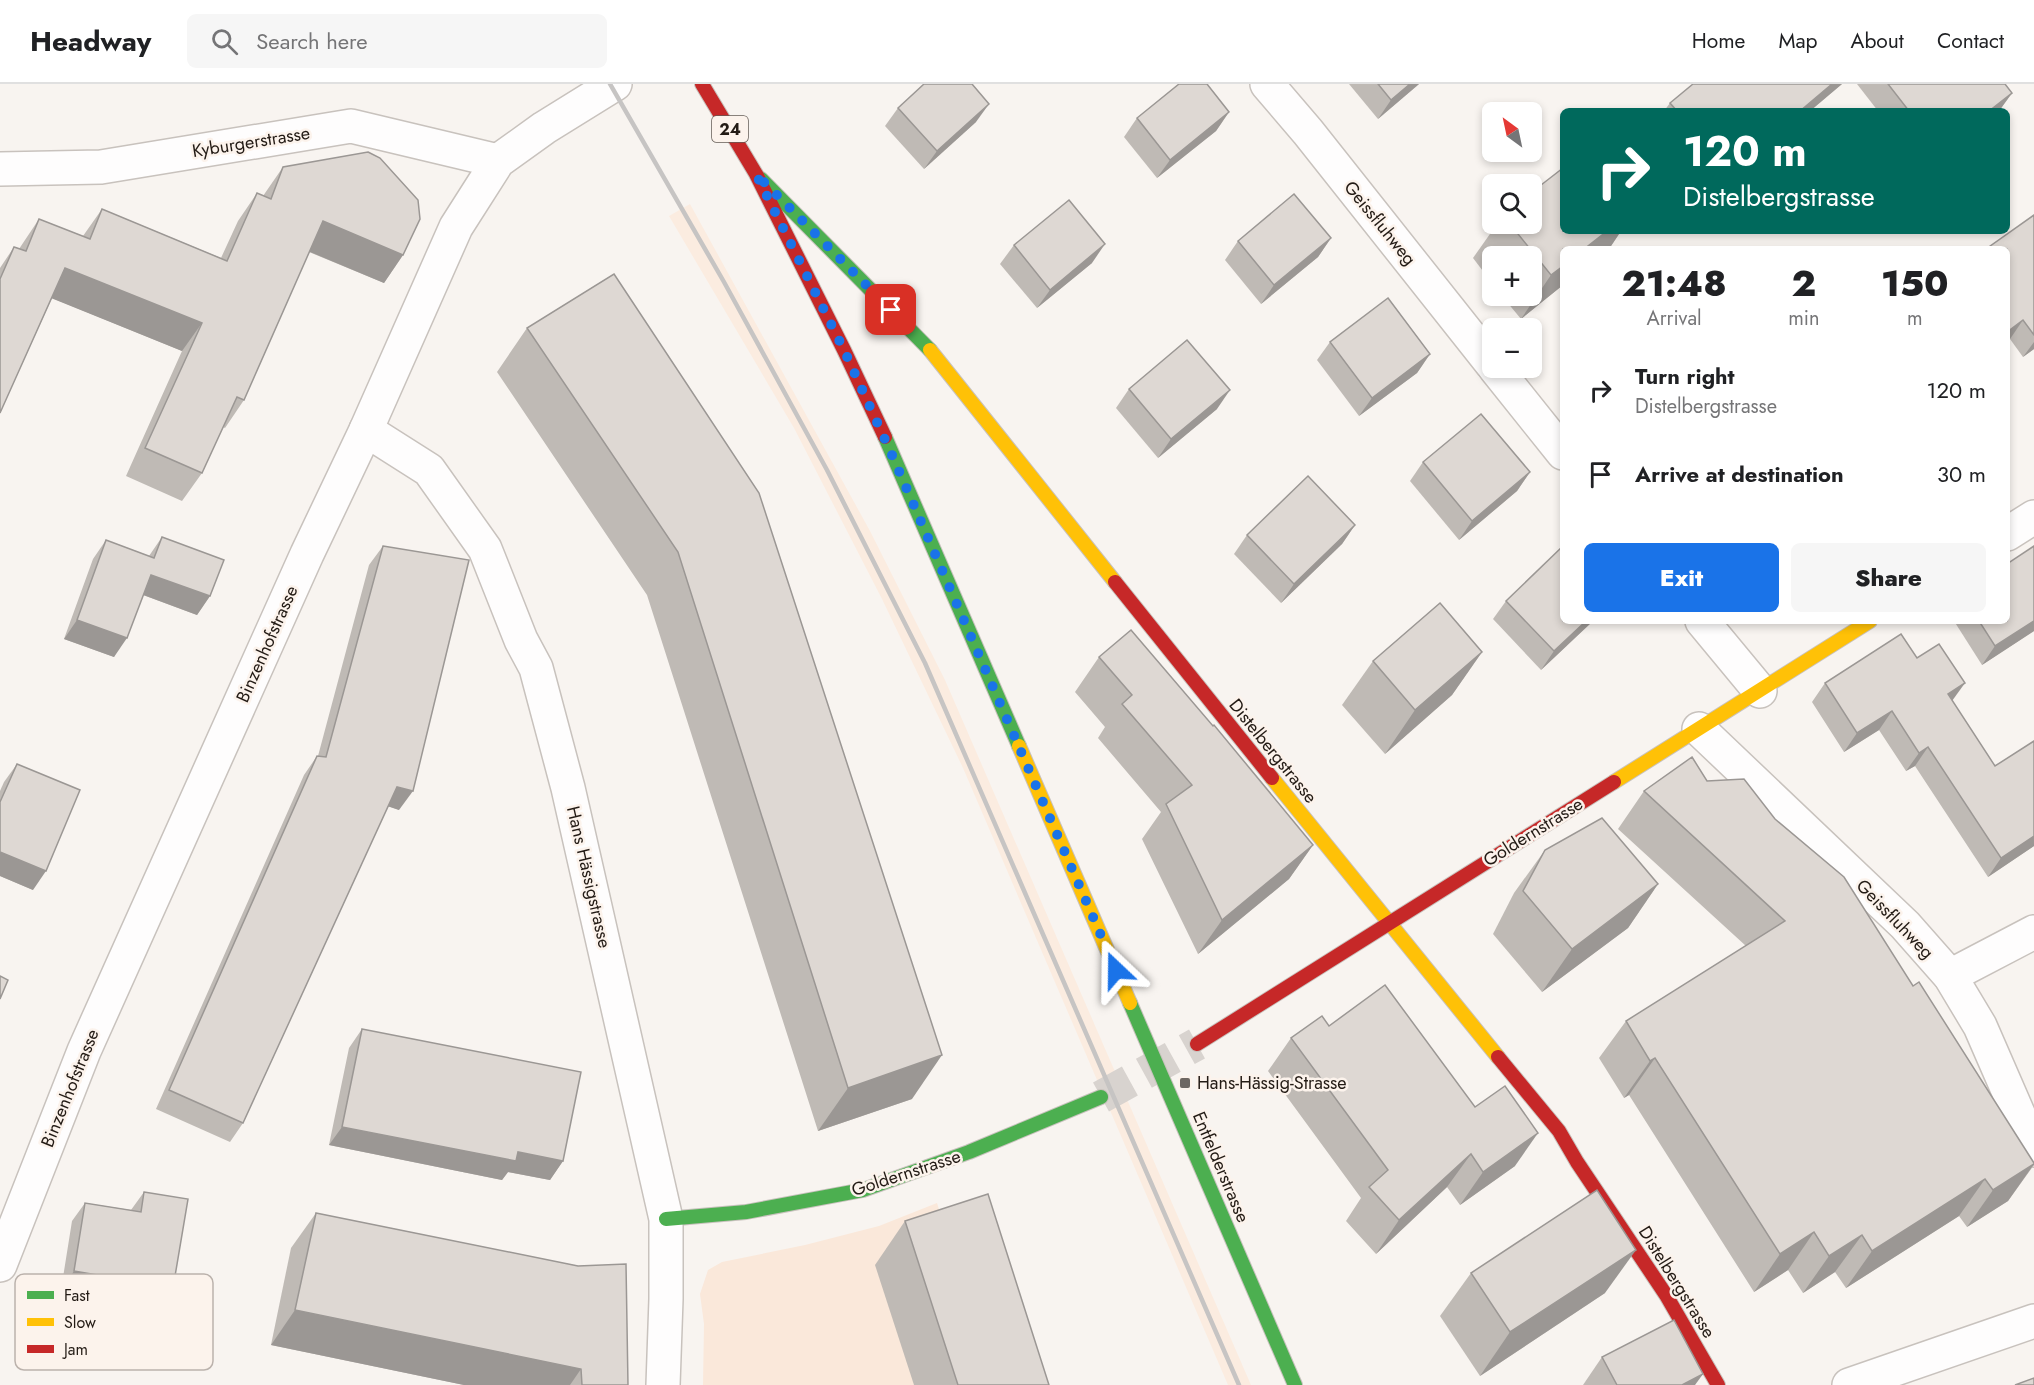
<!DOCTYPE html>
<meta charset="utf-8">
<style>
:root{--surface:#fff;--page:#f6f6f6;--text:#202124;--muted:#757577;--line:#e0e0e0;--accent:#1a73e8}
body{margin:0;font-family:Jost,sans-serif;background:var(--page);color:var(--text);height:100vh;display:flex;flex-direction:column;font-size:22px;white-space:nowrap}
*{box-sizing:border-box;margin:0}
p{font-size:20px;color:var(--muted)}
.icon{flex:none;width:33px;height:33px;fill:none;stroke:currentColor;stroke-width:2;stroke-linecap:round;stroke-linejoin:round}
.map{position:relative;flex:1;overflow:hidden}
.sheet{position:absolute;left:1560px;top:162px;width:450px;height:378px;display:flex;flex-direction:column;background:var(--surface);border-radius:9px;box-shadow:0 3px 9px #0003}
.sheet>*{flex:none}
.guide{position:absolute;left:1560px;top:24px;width:450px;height:126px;border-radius:9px;box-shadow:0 3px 9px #0003;background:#00695c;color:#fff;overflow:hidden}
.needle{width:39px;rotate:327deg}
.buttons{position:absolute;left:1482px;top:18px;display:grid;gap:12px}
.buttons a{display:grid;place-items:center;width:60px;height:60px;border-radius:9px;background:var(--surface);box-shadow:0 3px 9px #0003;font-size:30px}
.pin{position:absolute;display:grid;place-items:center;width:51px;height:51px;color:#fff;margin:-26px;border-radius:12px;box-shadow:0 3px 9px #0006}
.me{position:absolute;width:66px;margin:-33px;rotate:337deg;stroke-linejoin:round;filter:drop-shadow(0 0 4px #0008)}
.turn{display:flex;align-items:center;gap:21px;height:126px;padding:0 24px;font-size:27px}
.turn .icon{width:78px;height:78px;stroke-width:2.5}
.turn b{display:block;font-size:42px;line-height:51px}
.eta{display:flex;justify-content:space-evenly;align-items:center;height:102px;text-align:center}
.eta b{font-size:36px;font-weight:800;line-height:42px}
.button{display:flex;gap:12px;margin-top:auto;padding:12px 24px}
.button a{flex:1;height:69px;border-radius:9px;background:var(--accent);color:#fff;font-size:24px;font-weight:800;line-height:69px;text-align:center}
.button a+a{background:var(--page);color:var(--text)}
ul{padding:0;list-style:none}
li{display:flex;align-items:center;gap:18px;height:84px;padding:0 24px}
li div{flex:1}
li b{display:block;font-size:22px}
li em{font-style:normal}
header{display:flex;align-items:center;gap:36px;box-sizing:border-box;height:84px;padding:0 30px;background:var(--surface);border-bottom:2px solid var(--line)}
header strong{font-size:28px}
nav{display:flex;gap:33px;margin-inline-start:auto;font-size:21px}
.search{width:420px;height:54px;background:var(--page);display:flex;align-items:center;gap:15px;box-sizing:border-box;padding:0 21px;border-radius:9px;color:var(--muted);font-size:22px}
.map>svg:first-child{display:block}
.built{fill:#fbece0}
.green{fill:#fae8da}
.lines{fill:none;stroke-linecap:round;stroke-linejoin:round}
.secondary-tunnel{stroke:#d8d3cf;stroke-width:33;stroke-dasharray:33 16;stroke-linecap:butt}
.street-casing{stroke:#c8c2bd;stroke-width:36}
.fast-casing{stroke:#c8c2bd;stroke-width:16}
.slow-casing{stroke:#c8c2bd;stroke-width:16}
.jam-casing{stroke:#c8c2bd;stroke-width:16}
.street{stroke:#fefdfd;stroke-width:33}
.fast{stroke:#4caf50;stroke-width:14}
.slow{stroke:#ffc107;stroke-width:14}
.jam{stroke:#c62828;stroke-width:14}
.rail{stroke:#c6c4c3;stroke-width:4.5}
.wall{fill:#bfbab5}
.shaded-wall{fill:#9b9794}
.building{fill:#ded8d3;stroke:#9b9794;stroke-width:1.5}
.route{stroke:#1a73e8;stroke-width:10;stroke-dasharray:0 18}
.poi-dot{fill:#6e6762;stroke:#fcf3ec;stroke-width:2}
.labels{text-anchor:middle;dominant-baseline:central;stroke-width:5;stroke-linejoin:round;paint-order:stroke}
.shield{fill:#fcf3ec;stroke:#645c56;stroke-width:1.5}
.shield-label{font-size:16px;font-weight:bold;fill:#231b15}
.street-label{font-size:18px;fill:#231b15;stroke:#fcf3ec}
.poi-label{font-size:18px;fill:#231b15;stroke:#fcf3ec;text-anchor:start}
.key{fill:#fcf3ec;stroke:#bbb2ac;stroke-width:1.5}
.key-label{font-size:16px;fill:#231b15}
</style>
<header>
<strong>Headway</strong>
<div class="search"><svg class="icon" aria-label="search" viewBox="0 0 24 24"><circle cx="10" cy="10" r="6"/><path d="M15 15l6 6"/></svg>Search here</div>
<nav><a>Home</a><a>Map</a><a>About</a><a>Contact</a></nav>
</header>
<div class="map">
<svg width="2034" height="1301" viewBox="0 0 2034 1301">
<rect width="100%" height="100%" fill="#f8f4f0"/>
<path class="built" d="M690 120 870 447 945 596 1251 1301H1228L963 684 882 515 794 344 669 132Z"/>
<path class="green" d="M937 1119 949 1157 914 1301H703L704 1240 700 1210 708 1186 722 1178 805 1161 879 1142Z"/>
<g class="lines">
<path class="secondary-tunnel" d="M1101 1013 1197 960"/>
<g class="street-casing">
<g id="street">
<path d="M1267 0 1308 48 1492 280"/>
<path d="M0 85 101 83 351 42 498 77"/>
<path d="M1495 284 1563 369"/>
<path d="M366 346 429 386 485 465 521 556 536 584 568 704 666 1135V1215L663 1301"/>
<path d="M2007 450 2034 433"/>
<path d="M1702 537 1760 607"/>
<path d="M1699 645 1905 841 1950 892 1980 942 2034 1066"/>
<path d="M1950 892 2034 848"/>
<path d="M0 1181 84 967 307 470 366 346 456 143 498 77 544 44 615 0"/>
<path d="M1849 1301 2034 1237"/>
</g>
</g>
<g class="fast-casing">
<g id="fast">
<path d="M761 95 930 266"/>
<path d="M885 353 1019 662"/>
<path d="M1130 919 1295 1301"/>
<path d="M666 1135 746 1128 863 1106 969 1068 1101 1013"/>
</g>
</g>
<g class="slow-casing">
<g id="slow">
<path d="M930 266 1115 498"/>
<path d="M1019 662 1130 919"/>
<path d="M1272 694 1498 973"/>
<path d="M1614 698 1870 537"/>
</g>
</g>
<g class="jam-casing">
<g id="jam">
<path d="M702 0 756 90 844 266 885 353"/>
<path d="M1115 498 1272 694"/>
<path d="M1197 960 1614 698"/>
<path d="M1498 973 1559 1047 1577 1078 1666 1211 1718 1301"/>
</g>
</g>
<use href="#street" class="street"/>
<use href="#fast" class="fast"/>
<use href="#slow" class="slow"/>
<use href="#jam" class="jam"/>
<path class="rail" d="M610 0 724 198 827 386 925 579 1239 1301"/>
</g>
<g class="wall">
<path d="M1349 0H1419L1378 35Z"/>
<path d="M1842 0 1810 27H1664L1670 19Z"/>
<path d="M1857 0H2005L2012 9 1999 27H1878Z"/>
<path d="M898 24 976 38 924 85 885 42Z"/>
<path d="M1229 28 1216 47 1157 94 1124 53 1137 34Z"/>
<path d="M283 83 403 171 384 199 309 168 244 316 225 344 223 343 202 389 182 417 126 392 182 267 52 214 0 329V184L14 163 19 165 39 135 83 152 102 125 221 174 238 137 257 109 263 112Z"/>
<path d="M2034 131V265L2023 273 2010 255Z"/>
<path d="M1497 140H1532L1563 147H1621L1609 165H1563V201L1521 235 1502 212H1532V172H1492V199L1473 174Z"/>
<path d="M1331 154 1318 173 1261 220 1225 176 1238 157Z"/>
<path d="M1014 161 1092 179 1037 224 1000 180Z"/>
<path d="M614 190 912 1015 818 1047 647 511 497 288 527 244Z"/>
<path d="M1330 258 1430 270 1417 289 1359 332 1317 276Z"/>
<path d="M1129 305 1217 325 1158 374 1116 324Z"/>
<path d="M1423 378 1530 388 1517 407 1459 456 1410 397Z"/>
<path d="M1355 441 1342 460 1281 519 1234 470 1247 451Z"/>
<path d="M162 453 210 512 197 531 143 511 114 573 64 555 93 475 106 456 149 472Z"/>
<path d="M383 462 399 726 388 722 243 1039 230 1058 156 1025 304 691 317 672H318L369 481Z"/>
<path d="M1506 517 1593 537 1541 586 1493 535Z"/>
<path d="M1954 537H2007L2034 547 1982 581Z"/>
<path d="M1482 568 1452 611 1385 670 1342 621 1373 577Z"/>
<path d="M1099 573 1313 761 1289 795 1198 870 1142 755 1161 728 1098 654 1105 643 1075 608Z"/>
<path d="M1825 599 1952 617 1995 682 2034 657V762L1988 793 1915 682 1906 687 1879 646 1844 668 1812 618Z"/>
<path d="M17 680 33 806 0 792V707L4 698Z"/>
<path d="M1707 697 1775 735 1913 902 2034 1079V1081L2008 1117 1967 1143 1959 1132 1846 1204 1835 1188 1803 1209 1788 1186 1754 1208 1629 1011 1624 1014 1599 974 1626 937 1746 862 1618 745 1644 707Z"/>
<path d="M1545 766 1658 800 1628 844 1542 908 1493 850 1514 809Z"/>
<path d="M1329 942 1515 1082 1460 1121 1447 1103 1376 1170 1346 1137 1361 1114 1268 987 1291 954Z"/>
<path d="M362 945 563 1077 550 1096 508 1088 502 1096 329 1061 349 964Z"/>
<path d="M144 1108 159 1223 61 1206 72 1137 85 1119 131 1126Z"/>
<path d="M316 1129 578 1182 628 1301H464L271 1261 291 1164Z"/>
<path d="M905 1137 1049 1301H914L875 1181Z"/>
<path d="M1471 1189 1605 1209 1480 1292 1440 1232Z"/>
<path d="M1602 1273 1695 1301H1583Z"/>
</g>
<g class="shaded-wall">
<path d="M1410 0H1419L1378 35 1391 16Z"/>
<path d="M1832 0H1842L1810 27H1800Z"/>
<path d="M2012 9 1999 27H1989Z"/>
<path d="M989 20 976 38 924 85 937 67Z"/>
<path d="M1229 28 1216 47 1157 94 1170 76Z"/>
<path d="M323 137 403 171 384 199 303 165Z"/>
<path d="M1607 147H1621L1609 165H1584Z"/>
<path d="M1331 154 1318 173 1261 220 1274 201Z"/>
<path d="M1105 160 1092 179 1037 224 1050 206Z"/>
<path d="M1563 182V201L1521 235 1551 191Z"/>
<path d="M65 184 202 239 182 267 46 212Z"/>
<path d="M2023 236 2010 255 2007 257V248Z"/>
<path d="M2034 258V265L2023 273Z"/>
<path d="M1430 270 1417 289 1359 332 1372 314Z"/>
<path d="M1230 306 1217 325 1158 374 1171 355Z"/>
<path d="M1530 388 1517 407 1459 456 1472 437Z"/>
<path d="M1355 441 1342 460 1281 519 1294 500Z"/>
<path d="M151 491 210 512 197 531 138 509Z"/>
<path d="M77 536 127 554 114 573 64 555Z"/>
<path d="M1586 537H1593L1541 586 1554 567Z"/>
<path d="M2034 537V547L1982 581 1995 562Z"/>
<path d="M1482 568 1452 611 1385 670 1415 626Z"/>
<path d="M1965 599 1952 617 1948 610Z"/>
<path d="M1892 627 1879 646 1844 668 1857 649Z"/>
<path d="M1928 663 1915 682 1906 687 1919 669Z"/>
<path d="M397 703 413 707 399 726 384 721Z"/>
<path d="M2034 752V762L1988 793 2001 774Z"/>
<path d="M1313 761 1289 795 1198 870 1222 836Z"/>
<path d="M0 768 46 787 33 806 0 792Z"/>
<path d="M1658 800 1628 844 1542 908 1572 865Z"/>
<path d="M942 971 912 1015 818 1047 848 1004Z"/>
<path d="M1655 974 1629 1011 1624 1014 1650 977Z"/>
<path d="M342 1043 518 1068 563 1077 550 1096 508 1088 502 1096 329 1061Z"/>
<path d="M1538 1049 1515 1082 1460 1121 1483 1088Z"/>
<path d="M1471 1070 1447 1103 1376 1170 1399 1136Z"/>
<path d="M2034 1080 2008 1117 1967 1143 1993 1106Z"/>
<path d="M1985 1095 1959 1132 1846 1204 1872 1167Z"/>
<path d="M1814 1148 1788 1186 1754 1208 1780 1170Z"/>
<path d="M1862 1151 1835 1188 1803 1209 1829 1172Z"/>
<path d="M1636 1166 1605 1209 1480 1292 1510 1248Z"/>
<path d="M74 1187 173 1204 159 1223 61 1206Z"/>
<path d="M295 1226 581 1285 570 1301H464L271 1261Z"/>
<path d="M1703 1290 1695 1301H1682Z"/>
</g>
<g class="building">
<path d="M924 0H972L989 20 937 67 898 24Z"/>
<path d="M1179 0H1207L1229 28 1170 76 1137 34Z"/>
<path d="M1378 0H1410L1391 16Z"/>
<path d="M1693 0H1832L1800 27H1677L1670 19Z"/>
<path d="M1888 0H2005L2012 9 1989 27H1909Z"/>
<path d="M368 68 380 74 418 116 420 135 403 171 323 137 244 316 237 313 202 389 145 364 202 239 65 184 0 329V195L14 163 26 167 39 135 90 155 102 125 227 177 257 109 271 115 283 83Z"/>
<path d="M1563 84V147H1607L1584 165H1563V182L1551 191 1510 140H1532V108Z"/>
<path d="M1294 110 1331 154 1274 201 1238 157Z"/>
<path d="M1069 116 1105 160 1050 206 1014 161Z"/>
<path d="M2034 131V251L2023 236 2007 248V165H1986Z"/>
<path d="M614 190 759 409 942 971 848 1004 678 468 527 244Z"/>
<path d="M1388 214 1430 270 1372 314 1330 258Z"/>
<path d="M1187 256 1230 306 1171 355 1129 305Z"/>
<path d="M1481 330 1530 388 1472 437 1423 378Z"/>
<path d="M1308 392 1355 441 1294 500 1247 451Z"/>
<path d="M162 453 224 476 210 512 151 491 127 554 77 536 106 456 154 474Z"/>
<path d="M383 462 469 476 413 707 397 703 243 1039 169 1006 317 672 326 673Z"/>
<path d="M1563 462V537H1586L1554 567 1506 517Z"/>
<path d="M2034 462V537L1995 562 1979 537H2007V480Z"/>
<path d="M1440 519 1482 568 1415 626 1373 577Z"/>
<path d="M1131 546 1213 642 1214 641 1313 761 1222 836 1166 720 1192 701 1122 620 1132 611 1099 573Z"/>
<path d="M1901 550 1917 574 1939 560 1965 599 1948 610 1995 682 2034 657V752L2001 774 1928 663 1919 669 1892 627 1857 649 1825 599Z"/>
<path d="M1692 673 1707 697 1744 695 1775 735 1844 793 1913 902 1919 898 2034 1079V1080L1993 1106 1985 1095 1872 1167 1862 1151 1829 1172 1814 1148 1780 1170 1655 974 1650 977 1626 937 1785 837 1644 707Z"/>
<path d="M17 680 80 706 46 787 0 768V718Z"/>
<path d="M1602 734 1658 800 1572 865 1523 807 1545 766Z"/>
<path d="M0 892 8 896 0 915Z"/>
<path d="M1385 901 1475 1023 1505 1002 1538 1049 1483 1088 1471 1070 1399 1136 1369 1103 1388 1086 1291 954 1322 932 1329 942Z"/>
<path d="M362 945 581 988 563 1077 518 1068 516 1077 342 1043Z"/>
<path d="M1597 1106 1636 1166 1510 1248 1471 1189Z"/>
<path d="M144 1108 188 1115 173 1204 74 1187 85 1119 141 1128Z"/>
<path d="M988 1110 1049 1301H958L905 1137Z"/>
<path d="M316 1129 578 1182 626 1180 628 1301H582L581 1285 295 1226Z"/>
<path d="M1674 1236 1703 1290 1682 1301H1617L1602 1273Z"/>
<path d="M2034 1294V1301H2015Z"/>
</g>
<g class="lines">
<path class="route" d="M891 226 756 90 844 266 892 371 1116 886"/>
</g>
<rect class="poi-dot" x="1179" y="993" width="12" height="12" rx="3"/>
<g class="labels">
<rect class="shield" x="712" y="32" width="36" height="26" rx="4.5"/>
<g class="shield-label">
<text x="730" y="45">24</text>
</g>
<g class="street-label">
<text transform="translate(251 58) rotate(-9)">Kyburgerstrasse</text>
<text transform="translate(1380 139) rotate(51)">Geissfluhweg</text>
<text transform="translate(267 560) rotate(-66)">Binzenhofstrasse</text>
<text transform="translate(1273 667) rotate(51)">Distelbergstrasse</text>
<text transform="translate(1533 748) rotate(-32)">Goldernstrasse</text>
<text transform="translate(589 793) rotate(77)">Hans Hässigstrasse</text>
<text transform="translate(1895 835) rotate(46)">Geissfluhweg</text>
<text transform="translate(70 1004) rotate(-68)">Binzenhofstrasse</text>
<text transform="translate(1221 1083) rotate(67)">Entfelderstrasse</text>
<text transform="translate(906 1089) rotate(-18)">Goldernstrasse</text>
<text transform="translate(1677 1198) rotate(58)">Distelbergstrasse</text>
</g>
<g class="poi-label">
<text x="1197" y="999">Hans-Hässig-Strasse</text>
</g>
</g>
<rect x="15" y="1190" width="198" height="96" rx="9" class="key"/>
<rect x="27" y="1207" width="27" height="8" fill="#4caf50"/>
<rect x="27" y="1234" width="27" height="8" fill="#ffc107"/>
<rect x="27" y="1261" width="27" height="8" fill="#c62828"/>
<g class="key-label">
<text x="64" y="1217">Fast</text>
<text x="64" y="1244">Slow</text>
<text x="64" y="1271">Jam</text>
</g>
</svg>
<div class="buttons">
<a><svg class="needle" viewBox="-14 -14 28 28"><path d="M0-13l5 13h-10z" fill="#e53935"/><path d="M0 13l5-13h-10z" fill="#757577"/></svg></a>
<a><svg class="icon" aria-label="search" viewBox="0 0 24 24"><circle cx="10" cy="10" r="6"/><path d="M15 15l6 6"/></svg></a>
<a>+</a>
<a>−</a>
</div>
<div class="pin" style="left:891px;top:226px;background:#d93025"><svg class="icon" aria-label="arrive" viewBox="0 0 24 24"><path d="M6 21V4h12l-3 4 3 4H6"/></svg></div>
<svg class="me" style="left:1116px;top:886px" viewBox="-20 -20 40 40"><path d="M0-17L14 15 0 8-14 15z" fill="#1a73e8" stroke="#fff" stroke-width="4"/></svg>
<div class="guide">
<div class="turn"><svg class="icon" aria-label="right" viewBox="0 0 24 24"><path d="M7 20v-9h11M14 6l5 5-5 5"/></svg><div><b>120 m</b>Distelbergstrasse</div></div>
</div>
<section class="sheet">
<div class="eta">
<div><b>21:48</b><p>Arrival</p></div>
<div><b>2</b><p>min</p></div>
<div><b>150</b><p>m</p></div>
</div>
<ul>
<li><svg class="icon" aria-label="right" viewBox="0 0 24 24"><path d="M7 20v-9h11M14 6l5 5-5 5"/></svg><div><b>Turn right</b><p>Distelbergstrasse</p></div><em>120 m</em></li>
<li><svg class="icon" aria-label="arrive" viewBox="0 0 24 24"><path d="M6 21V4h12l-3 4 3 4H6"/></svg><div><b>Arrive at destination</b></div><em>30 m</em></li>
</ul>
<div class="button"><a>Exit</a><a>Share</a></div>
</section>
</div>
